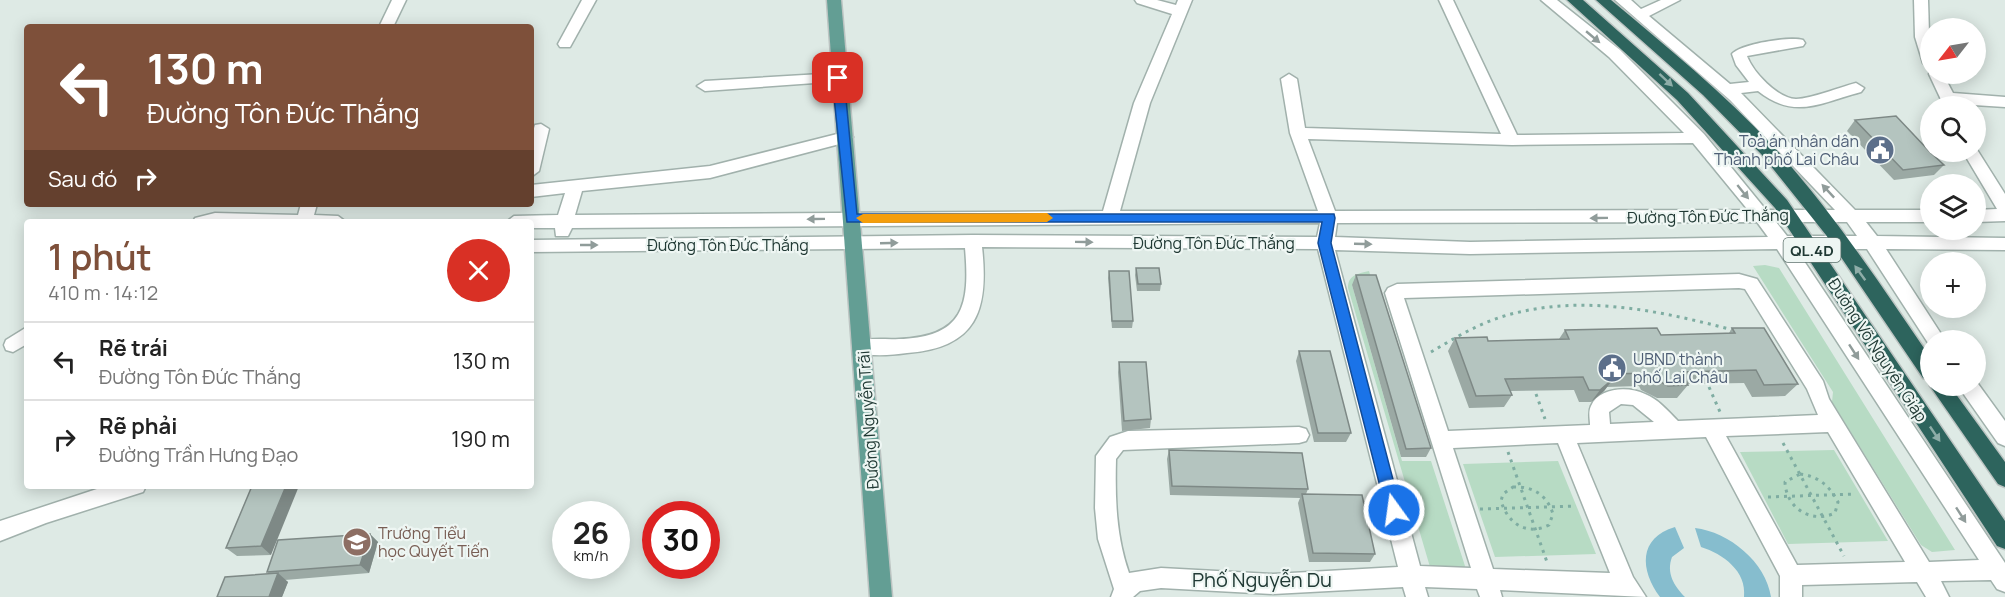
<!DOCTYPE html>
<html lang="vi">
<meta charset="utf-8">
<style>
:root{--surface:#fff;--page:#f2f2f2;--text:#222;--muted:#767676;--line:#e0e0e0;--accent:#7e503a}
body{margin:0;font-family:Manrope,sans-serif;background:var(--page);color:var(--text);height:100vh;display:flex;flex-direction:column;font-size:22px;white-space:nowrap}
*{box-sizing:border-box;margin:0}
p{font-size:20px;color:var(--muted)}
.icon{flex:none;width:33px;height:33px;fill:none;stroke:currentColor;stroke-width:2;stroke-linecap:round;stroke-linejoin:round}
.map{position:relative;flex:1;overflow:hidden}
.drawer{position:absolute;left:24px;top:219px;width:510px;height:270px;display:flex;flex-direction:column;background:var(--surface);border-radius:6px;box-shadow:0 3px 15px #0003}
.drawer>*{flex:none}
.banner{position:absolute;left:24px;top:24px;width:510px;height:183px;border-radius:6px;box-shadow:0 3px 15px #0003;background:#7e503a;color:#fff;overflow:hidden}
.needle{width:39px;rotate:239deg}
.buttons{position:absolute;left:1920px;top:18px;display:grid;gap:12px}
.buttons a{display:grid;place-items:center;width:66px;height:66px;border-radius:50%;background:var(--surface);box-shadow:0 3px 15px #0003;font-size:30px}
.speed{position:absolute;left:552px;top:501px;display:flex;gap:12px;font-size:30px;font-weight:700;text-align:center}
.speed>*{display:grid;place-content:center;width:78px;height:78px;border-radius:50%;background:var(--surface);box-shadow:0 3px 15px #0003;line-height:1}
.speed small{font-size:15px;font-weight:400}
.speed .limit{border:9px solid #d22;background:#fff;color:#111}
.pin{position:absolute;display:grid;place-items:center;width:51px;height:51px;color:#fff;margin:-26px;border-radius:12px;box-shadow:0 3px 9px #0006}
.me{position:absolute;width:66px;margin:-33px;rotate:346deg;stroke-linejoin:round;filter:drop-shadow(0 0 4px #0008)}
.turn{display:flex;align-items:center;gap:21px;height:126px;padding:0 24px;font-size:27px}
.turn .icon{width:78px;height:78px;stroke-width:2.5}
.turn b{display:block;font-size:42px;line-height:51px}
.then{display:flex;align-items:center;height:57px;padding:0 24px;background:#0003;gap:12px;font-size:22px}
.round{display:grid;place-items:center;flex:none;width:63px;height:63px;border-radius:32px;background:var(--page)}
.summary{display:flex;align-items:center;justify-content:space-between;height:102px;padding:0 24px}
h1{font-size:36px;font-weight:600;line-height:45px;color:var(--accent)}
ul{padding:0;list-style:none}
li{display:flex;align-items:center;gap:18px;height:78px;padding:0 24px;border-top:2px solid var(--line)}
li div{flex:1}
li b{display:block;font-size:22px}
li em{font-style:normal}
.map>svg:first-child{display:block}
.green{fill:#b7dbc4}
.water{fill:#86bdce}
.lines{fill:none;stroke-linecap:round;stroke-linejoin:round}
.minor-casing{stroke:#a1b1ac;stroke-width:3}
.major-casing{stroke:#bcc4c2;stroke-width:3}
.highway-casing{stroke:#bcc4c2;stroke-width:3}
.path{stroke:#7fada2;stroke-width:3;stroke-dasharray:3 5;stroke-linecap:butt}
.minor{fill:#fff;fill-rule:evenodd}
.major{fill:#639e94;fill-rule:evenodd}
.highway{fill:#2d645d;fill-rule:evenodd}
.wall{fill:#9ba9a4}
.shaded-wall{fill:#7e8986}
.building{fill:#b4c4bf;stroke:#7e8986;stroke-width:1.5}
.oneway{fill:#909c9a}
.oneway2{fill:#8eada8}
.route{fill:#1a73e8;stroke:#114b97;stroke-width:1.5}
.slow{fill:#f59e0b}
.labels{text-anchor:middle;dominant-baseline:central;stroke-width:4.5;stroke-linejoin:round;paint-order:stroke}
.shield{fill:#eef6f3;stroke:#5e726d;stroke-width:1.5}
.shield-label{font-size:15px;font-weight:bold;fill:#203934}
.service-label{font-size:16px;fill:#4e5e75;stroke:#eef6f3;text-anchor:end}
.street-label{font-size:16px;fill:#203934;stroke:#eef6f3}
.education-label{font-size:16px;fill:#785e54;stroke:#eef6f3;text-anchor:start}
.near-street-label{font-size:20px;fill:#203934;stroke:#eef6f3}
</style>
<div class="map">
<svg width="2005" height="597" viewBox="0 0 2005 597">
<rect width="100%" height="100%" fill="#deeae5"/>
<g class="green">
<path d="M1765 265 1779 268 1955 550 1932 552 1921 545 1832 402 1833 392 1753 266Z"/>
<path d="M1369 271 1372 281 1352 285 1402 461H1431L1465 566 1464 569 1430 567 1348 288C1348 275 1357 274 1369 271Z"/>
<path d="M1834 450 1888 541 1788 544 1740 452Z"/>
<path d="M1558 461 1596 554 1495 557 1463 464Z"/>
</g>
<g class="water">
<path d="M1675 527 1684 548 1672 557C1666 573 1674 586 1685 597H1660C1640 570 1638 538 1675 527Z"/>
<path d="M1695 528C1729 532 1766 562 1771 597H1744C1747 571 1723 554 1701 547Z"/>
</g>
<g class="lines">
<g class="minor-casing">
<g id="minor">
<path d="M392 0H406L393 27H379Z"/>
<path d="M582 0H596L570 47H560L558 44Z"/>
<path d="M1135 0H1157L1176 5 1178 0H1192L1150 103 1120 211H1318L1290 133 1281 79 1289 74 1297 79 1305 128 1501 134 1439 0H1453L1517 135 1684 133 1609 57 1541 0H1557L1620 50 1704 134 1766 210H1835L1730 100 1615 0H1631L1641 9 1661 0H1680L1649 16 1730 84 1749 82 1736 65 1732 54C1740 44 1790 36 1803 40L1805 43 1803 46 1747 56C1753 72 1777 98 1796 99 1811 99 1840 87 1856 83L1864 88 1861 92C1820 103 1795 120 1758 91L1741 93 1855 210H1930V222H1866L1877 236 2005 238V250L1886 249 1945 340H1930V346L1867 249H1796L2005 563V592L1997 589 1991 580 1941 581 1949 597H1926L1917 582 1802 585V597H1780V576L1706 437 1577 443 1633 577 1646 597 1500 590 1502 597H1480L1477 589 1425 587 1428 597H1406L1403 587 1273 594 1161 588 1140 591 1133 597H1111L1114 589 1098 539 1095 508 1096 456 1110 437 1128 431 1299 427 1306 429 1309 435 1306 441 1299 443 1123 450 1116 459C1115 498 1116 536 1129 573L1161 568 1273 574 1398 567 1318 249 982 247C989 310 977 348 907 353 892 355 871 357 856 352L854 347 856 342C870 337 885 340 899 339 964 337 970 305 965 248L531 252V240L973 235 1317 237 1320 223 572 228 568 236H556L555 228H531V222H506L514 216 558 215 565 193 531 197V185L710 166 845 132 853 137 851 141 710 178 582 191 575 215 1103 211 1134 103 1172 14 1137 3ZM1308 139 1512 145 1693 143 1748 210 1335 211ZM1757 222 1768 237 1470 242 1335 237 1337 223ZM1776 222H1847L1857 236H1787ZM1777 249 1979 560 1929 562 1829 399 1823 381 1757 279 1739 274 1397 284 1388 288 1385 293 1471 568 1420 566 1335 250 1470 254ZM1739 288 1745 289 1807 389 1818 415 1678 421C1668 411 1658 399 1645 394 1629 386 1599 387 1591 406 1588 412 1590 419 1590 425L1448 431 1404 298ZM1621 404 1633 405 1654 422 1610 424 1609 412ZM1828 432 1905 562 1797 565 1726 436ZM1558 443 1610 573 1493 569 1453 448Z"/>
<path d="M1914 0H1928L1930 68 1923 63 1915 37Z"/>
<path d="M1930 71V74H1943L1953 93 2005 97V107L1958 104V106H1944L1929 74Z"/>
<path d="M838 73 846 78 843 81 705 91 697 86 705 81Z"/>
<path d="M541 124 549 129 539 171 531 177V138L535 125Z"/>
<path d="M1976 148 2005 194V221L1976 222V210L1997 209 1963 152H1976Z"/>
<path d="M301 204H317L314 215 338 216 346 222H193L195 218 215 213 298 215Z"/>
<path d="M27 327V344L13 352 6 350 4 345 6 340Z"/>
<path d="M1976 381 2005 421V446L1998 443 1958 386H1976Z"/>
<path d="M106 486H146L143 492 46 523 0 541V521Z"/>
</g>
</g>
<g class="major-casing">
<path id="major" d="M827 0H841L892 597H870Z"/>
</g>
<g class="highway-casing">
<g id="highway">
<path d="M1567 0H1583L1688 93 1787 200 2005 521V549L1997 546 1775 208 1677 100Z"/>
<path d="M1596 0H1611C1667 47 1724 93 1773 146 1832 211 1881 285 1930 357V380L1923 378 1826 235 1762 155 1703 95Z"/>
<path d="M1930 386H1950L2005 462V487L1998 484Z"/>
</g>
</g>
<g class="path">
<path d="M1431 352C1453 339 1476 325 1501 317 1578 293 1657 310 1733 330"/>
<path d="M1709 387 1720 412"/>
<path d="M1536 394 1545 419"/>
<path d="M1783 443 1844 556"/>
<path d="M1508 452 1547 562"/>
<path d="M1800 474C1818 476 1830 486 1838 502L1835 513C1811 524 1786 508 1785 482Z"/>
<path d="M1513 487C1533 486 1547 495 1553 514L1549 525C1527 536 1508 524 1501 501L1503 494Z"/>
<path d="M1768 497 1855 494"/>
<path d="M1480 509 1576 506"/>
</g>
<use href="#minor" class="minor"/>
<use href="#major" class="major"/>
<use href="#highway" class="highway"/>
</g>
<g class="wall">
<path d="M1855 120 1944 165 1934 175 1894 180 1847 131Z"/>
<path d="M1136 268 1161 284 1160 291H1137L1135 275Z"/>
<path d="M1109 271 1133 321 1132 328H1112L1108 278Z"/>
<path d="M1356 275 1431 448 1426 457H1401L1352 285Z"/>
<path d="M1732 328 1798 384 1785 396 1752 397 1744 383 1687 384 1688 385 1677 398H1657L1641 390 1639 386 1607 387 1604 391 1591 402H1579L1574 390 1510 391 1512 395 1504 407 1469 408 1448 351 1455 338 1488 341 1559 339 1565 330 1661 335 1729 333Z"/>
<path d="M1299 351 1351 433 1346 442H1314L1296 361Z"/>
<path d="M1119 362 1151 419 1150 428 1122 431 1118 372Z"/>
<path d="M1169 450 1308 489 1306 494 1375 554 1370 562H1309L1298 503 1300 498 1170 495 1167 459Z"/>
<path d="M252 486 271 555 237 556 226 548Z"/>
<path d="M370 534 378 542 369 573 285 580 288 582 282 597H217L270 574 267 572Z"/>
</g>
<g class="shaded-wall">
<path d="M1614 378 1604 391 1591 402 1600 390Z"/>
<path d="M286 486H299L271 555 261 546Z"/>
<path d="M370 534 378 542 369 573 360 565Z"/>
<path d="M278 573 288 582 282 597H269Z"/>
</g>
<g class="building">
<path d="M1896 116 1930 152 1944 165 1903 170 1855 120Z"/>
<path d="M1136 268H1159L1161 284H1138Z"/>
<path d="M1109 271H1129L1133 321H1112Z"/>
<path d="M1356 275H1376L1431 448 1406 449Z"/>
<path d="M1657 328 1661 335 1735 333 1732 328H1764L1798 384 1764 385 1756 370 1681 372 1688 385 1668 386 1651 377 1649 373 1612 374 1614 378 1600 390H1589L1583 377 1505 379 1512 395 1476 396 1455 338 1487 337 1488 341 1569 339 1565 330Z"/>
<path d="M1299 351H1330L1351 433H1318Z"/>
<path d="M1119 362H1146L1151 419 1124 421Z"/>
<path d="M1169 450 1302 453 1308 489 1172 486Z"/>
<path d="M252 486H286L261 546 226 548Z"/>
<path d="M1302 494 1362 495 1375 554 1313 553Z"/>
<path d="M370 534 360 565 267 572 278 540Z"/>
<path d="M278 573 269 597H217L225 577Z"/>
</g>
<defs><path id="oneway-solid" d="M-6-.8H1V-3.2L6.5 0L1 3.2V.8H-6Z" transform="scale(1.5)"/></defs>
<g class="oneway">
<use href="#oneway-solid" transform="translate(1593 37) rotate(40)"/>
<use href="#oneway-solid" transform="translate(1828 191) rotate(-133)"/>
<use href="#oneway-solid" transform="translate(1743 192) rotate(51)"/>
<use href="#oneway-solid" transform="translate(1599 218) rotate(179)"/>
<use href="#oneway-solid" transform="translate(816 219) rotate(179)"/>
<use href="#oneway-solid" transform="translate(1084 242) rotate(1)"/>
<use href="#oneway-solid" transform="translate(889 243) rotate(-2)"/>
<use href="#oneway-solid" transform="translate(1363 244) rotate(2)"/>
<use href="#oneway-solid" transform="translate(589 245)"/>
<use href="#oneway-solid" transform="translate(1854 352) rotate(57)"/>
<use href="#oneway-solid" transform="translate(1961 515) rotate(57)"/>
</g>
<g class="oneway2">
<use href="#oneway-solid" transform="translate(1666 80) rotate(43)"/>
<use href="#oneway-solid" transform="translate(1860 273) rotate(-126)"/>
<use href="#oneway-solid" transform="translate(1935 434) rotate(56)"/>
</g>
<path class="route" d="M838 74 844 78 857 214H1334L1335 218 1331 243 1401 510 1399 515H1388L1386 510 1318 243 1322 222H847L832 78Z"/>
<path class="slow" d="M1047 213 1053 218 1047 222 863 223 856 218 863 214Z"/>
<defs>
<g id="civic-disc" transform="scale(1.5)"><circle r="9.5" fill="#5c6f8a" stroke="#eef6f3"/><path d="M-.6-6.5H3V-4.5H.6V-3L4-1V1h2V6H-6V1h2V-1L-.6-3ZM-1.2 2.5V6h2.4V2.5Z" fill="#fff"/></g>
<g id="school-disc" transform="scale(1.5)"><circle r="9.5" fill="#8d6e63" stroke="#eef6f3"/><path d="M0-5L7-2L0 1L-7-2ZM-4 1L0 2.5L4 1V4Q0 6-4 4Z" fill="#fff"/></g>
</defs>
<g fill-rule="evenodd">
<use href="#civic-disc" x="1880" y="150"/>
<use href="#civic-disc" x="1612" y="368"/>
<use href="#school-disc" x="357" y="542"/>
</g>
<g class="labels">
<rect class="shield" x="1783.5" y="238" width="57" height="24" rx="4.5"/>
<g class="shield-label">
<text x="1812" y="250">QL.4D</text>
</g>
<g class="service-label">
<text x="1859" y="141">Toà án nhân dân<tspan x="1859" dy="18">Thành phố Lai Châu</tspan></text>
<text x="1633" y="359" text-anchor="start">UBND thành<tspan x="1633" dy="18">phố Lai Châu</tspan></text>
</g>
<g class="street-label">
<text transform="translate(1708 216) rotate(-1)">Đường Tôn Đức Thắng</text>
<text x="1214" y="243">Đường Tôn Đức Thắng</text>
<text x="728" y="245">Đường Tôn Đức Thắng</text>
<text transform="translate(1878 350) rotate(57)">Đường Võ Nguyên Giáp</text>
<text transform="translate(868 420) rotate(-94)">Đường Nguyễn Trãi</text>
</g>
<g class="education-label">
<text x="378" y="533">Trường Tiểu<tspan x="378" dy="18">học Quyết Tiến</tspan></text>
</g>
<g class="near-street-label">
<text x="1262" y="579">Phố Nguyễn Du</text>
</g>
</g>
</svg>
<div class="buttons">
<a><svg class="needle" viewBox="-14 -14 28 28"><path d="M0-13l5 13h-10z" fill="#e53935"/><path d="M0 13l5-13h-10z" fill="#767676"/></svg></a>
<a><svg class="icon" aria-label="search" viewBox="0 0 24 24"><circle cx="10" cy="10" r="6"/><path d="M15 15l6 6"/></svg></a>
<a><svg class="icon" aria-label="layers" viewBox="0 0 24 24"><path d="M12 4l9 5-9 5-9-5zM3 14l9 5 9-5"/></svg></a>
<a>+</a>
<a>−</a>
</div>
<div class="speed"><div>26<small>km/h</small></div><div class="limit">30</div></div>
<div class="pin" style="left:838px;top:78px;background:#d93025"><svg class="icon" aria-label="arrive" viewBox="0 0 24 24"><path d="M6 21V4h12l-3 4 3 4H6"/></svg></div>
<svg class="me" style="left:1394px;top:510px" viewBox="-20 -20 40 40"><circle r="17" fill="#1a73e8" stroke="#fff" stroke-width="3"/><path d="M0-11L8 9 0 5-8 9z" fill="#fff"/></svg>
<div class="banner">
<div class="turn"><svg class="icon" aria-label="left" viewBox="0 0 24 24"><path d="M17 20v-9H6M10 6l-5 5 5 5"/></svg><div><b>130 m</b>Đường Tôn Đức Thắng</div></div>
<div class="then">Sau đó<svg class="icon" aria-label="right" viewBox="0 0 24 24"><path d="M7 20v-9h11M14 6l5 5-5 5"/></svg></div>
</div>
<section class="drawer">
<div class="summary"><div><h1>1 phút</h1><p>410 m · 14:12</p></div><a class="round" style="background:#d93025;color:#fff"><svg class="icon" aria-label="close" viewBox="0 0 24 24"><path d="M6 6l12 12M18 6L6 18"/></svg></a></div>
<ul>
<li><svg class="icon" aria-label="left" viewBox="0 0 24 24"><path d="M17 20v-9H6M10 6l-5 5 5 5"/></svg><div><b>Rẽ trái</b><p>Đường Tôn Đức Thắng</p></div><em>130 m</em></li>
<li><svg class="icon" aria-label="right" viewBox="0 0 24 24"><path d="M7 20v-9h11M14 6l5 5-5 5"/></svg><div><b>Rẽ phải</b><p>Đường Trần Hưng Đạo</p></div><em>190 m</em></li>
</ul>
</section>
</div>
